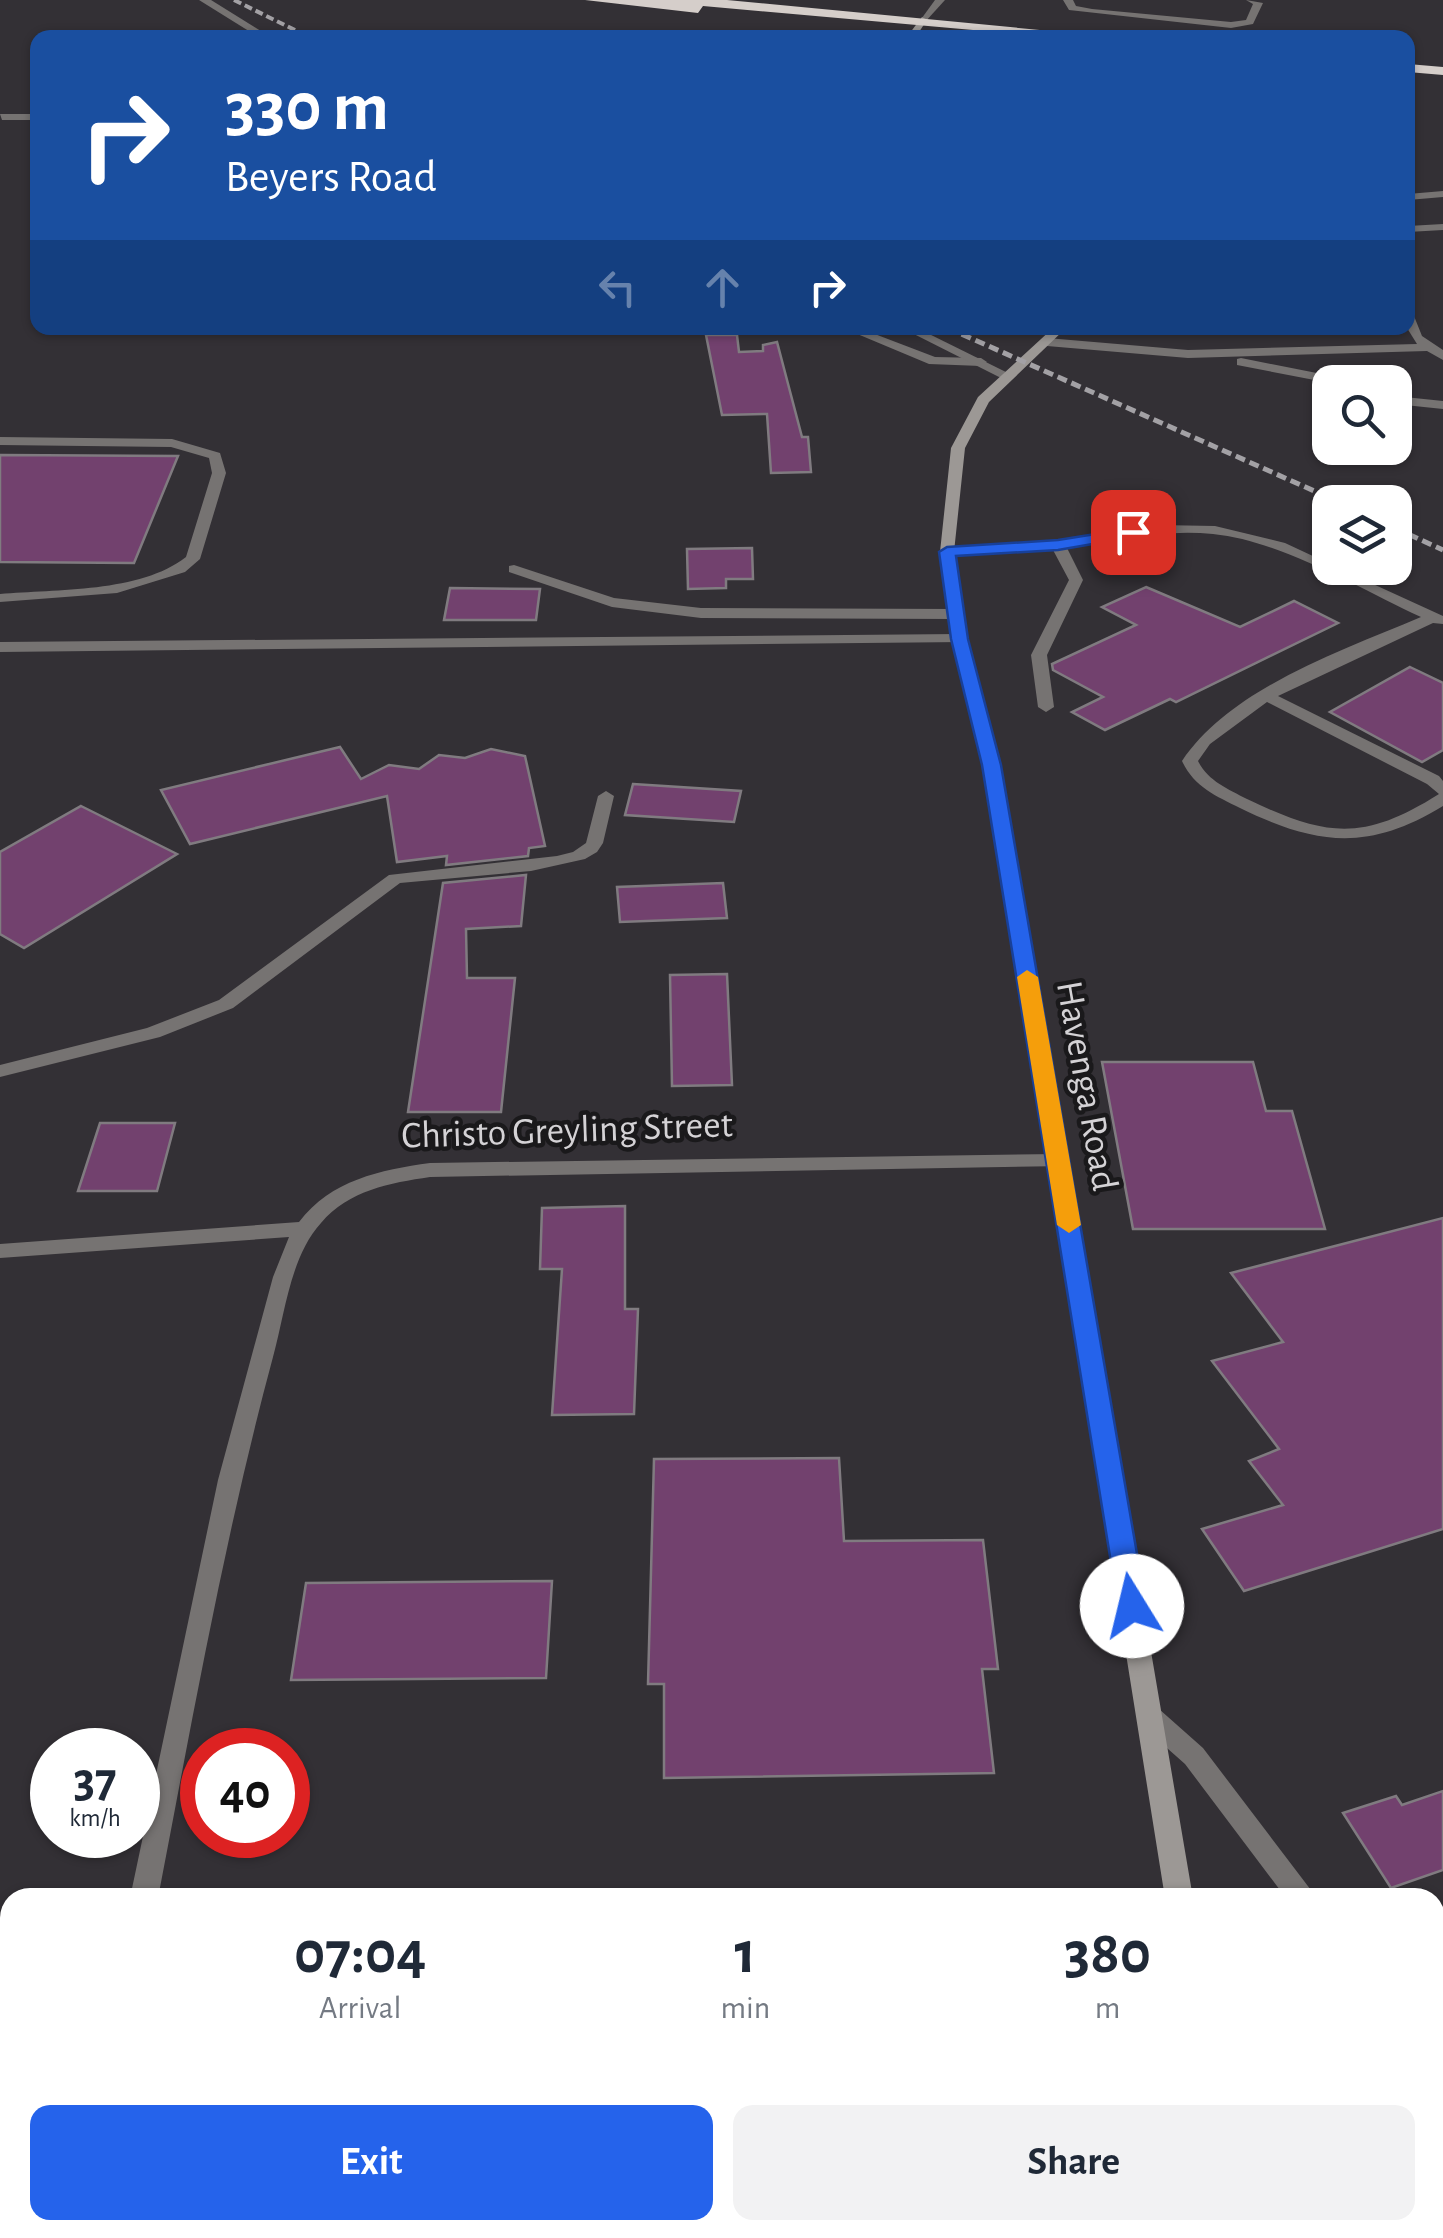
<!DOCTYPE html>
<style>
:root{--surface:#fff;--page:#f2f2f3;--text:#1f2937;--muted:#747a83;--accent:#2563eb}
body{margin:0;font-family:"Alegreya Sans",sans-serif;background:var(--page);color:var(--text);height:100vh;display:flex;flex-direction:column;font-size:38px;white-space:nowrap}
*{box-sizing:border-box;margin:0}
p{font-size:32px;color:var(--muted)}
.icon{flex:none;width:55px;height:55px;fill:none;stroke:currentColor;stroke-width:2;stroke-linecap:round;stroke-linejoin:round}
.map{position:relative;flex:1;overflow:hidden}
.drawer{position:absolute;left:0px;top:1888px;width:1445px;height:352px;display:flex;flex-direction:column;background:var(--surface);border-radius:30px 30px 0 0;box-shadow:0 2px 8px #0004}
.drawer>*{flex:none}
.hud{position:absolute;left:30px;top:30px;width:1385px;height:305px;border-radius:20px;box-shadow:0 2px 8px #0004;background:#1a4fa0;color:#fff;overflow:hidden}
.tools{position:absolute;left:1312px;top:365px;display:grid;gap:20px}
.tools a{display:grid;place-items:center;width:100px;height:100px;border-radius:20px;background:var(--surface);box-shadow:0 2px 8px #0004;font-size:50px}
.speed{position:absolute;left:30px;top:1728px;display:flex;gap:20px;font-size:50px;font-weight:700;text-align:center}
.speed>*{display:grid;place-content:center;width:130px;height:130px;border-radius:50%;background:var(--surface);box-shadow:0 2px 8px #0004;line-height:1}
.speed small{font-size:25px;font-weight:400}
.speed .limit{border:15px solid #d22;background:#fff;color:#111}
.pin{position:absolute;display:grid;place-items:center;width:85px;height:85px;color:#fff;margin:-42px;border-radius:20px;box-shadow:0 5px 15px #0006}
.me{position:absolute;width:110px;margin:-55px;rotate:351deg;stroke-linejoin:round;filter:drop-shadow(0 0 8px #0008)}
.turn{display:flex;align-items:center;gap:35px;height:210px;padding:0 30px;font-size:45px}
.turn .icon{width:130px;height:130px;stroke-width:2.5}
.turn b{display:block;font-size:70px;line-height:85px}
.lanes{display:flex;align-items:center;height:95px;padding:0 30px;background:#0003;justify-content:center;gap:50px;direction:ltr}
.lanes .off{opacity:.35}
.eta{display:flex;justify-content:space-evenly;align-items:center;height:170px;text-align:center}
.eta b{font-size:60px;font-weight:700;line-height:70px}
.action{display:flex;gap:20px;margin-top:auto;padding:20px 30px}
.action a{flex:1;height:115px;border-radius:20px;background:var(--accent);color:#fff;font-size:40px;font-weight:700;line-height:115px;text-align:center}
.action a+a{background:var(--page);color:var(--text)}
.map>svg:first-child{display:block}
.building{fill:#72416e;stroke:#807b80;stroke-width:2.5}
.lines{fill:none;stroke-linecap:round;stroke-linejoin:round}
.lane{fill:#767372;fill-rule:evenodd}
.street{fill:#767372;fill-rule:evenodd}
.secondary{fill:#9c9895;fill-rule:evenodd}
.highway{fill:#d5ceca;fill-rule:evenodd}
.rail-far1{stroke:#a3a1a5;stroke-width:4;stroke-dasharray:8 4;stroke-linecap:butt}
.rail{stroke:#a3a1a5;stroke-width:5;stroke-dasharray:10 5;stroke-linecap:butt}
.route{fill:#2563eb;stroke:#184099;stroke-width:2.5}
.slow{fill:#f59e0b}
.labels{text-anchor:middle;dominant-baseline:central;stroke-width:9;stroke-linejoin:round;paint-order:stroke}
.street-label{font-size:38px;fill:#d4d2d5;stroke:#1a191b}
</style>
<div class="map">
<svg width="1443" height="2238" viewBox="0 0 1443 2238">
<rect width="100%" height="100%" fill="#333035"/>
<g class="building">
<path d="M706 335H737L739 352 763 351V345L777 342 802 437H808L811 472 771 473 767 414 722 415Z"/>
<path d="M0 455 178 456 134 563 0 562Z"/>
<path d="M752 548 753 579H726V588L688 589 687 549Z"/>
<path d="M1146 587 1240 627 1294 601 1338 623 1176 702 1170 699 1105 730 1072 712 1103 697 1053 670 1052 664 1136 625 1102 607Z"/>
<path d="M450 588 540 589 536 620H444Z"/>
<path d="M1410 667 1443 683V750L1422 762 1330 712Z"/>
<path d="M340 747 361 779 389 765 419 769 439 755 465 758 491 749 525 756 545 846 529 848 528 856 446 865 447 856 397 862 387 796 190 844 161 790Z"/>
<path d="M633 784 741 791 734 822 625 815Z"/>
<path d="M81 806 177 854 24 948 0 934V852Z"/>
<path d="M526 875 521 926 466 929 467 978H515L501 1112H408L443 883Z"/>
<path d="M723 883 727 918 620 922 617 887Z"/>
<path d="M727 974 732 1085 672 1086 670 975Z"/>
<path d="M1102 1062H1253L1266 1111H1292L1325 1229H1133Z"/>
<path d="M100 1123H175L157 1191H78Z"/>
<path d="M625 1206V1309H638L634 1414 552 1415 562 1269H540L542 1208Z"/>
<path d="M1443 1218V1529L1244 1591 1202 1529 1283 1505 1249 1461 1279 1449 1212 1361 1283 1342 1231 1273Z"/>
<path d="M839 1458 844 1541 983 1540 998 1669H982L994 1773 664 1778V1684H648L654 1459Z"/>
<path d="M552 1581 546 1678 291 1680 306 1583Z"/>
<path d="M1443 1791V1870L1391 1888 1343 1813 1396 1796 1402 1805Z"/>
</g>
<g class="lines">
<g class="lane">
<path d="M1063 0H1073L1076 6 1092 9 1231 22 1246 20 1253 4 1246 0 1263 3 1253 24 1231 28 1069 10Z"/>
<path d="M0 114H38V120H2Z"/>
<path d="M1443 191V197L1408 200V194Z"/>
<path d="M1443 224V230L1408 232V226Z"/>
<path d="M1408 312 1414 316 1422 336 1443 350V360L1427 351 1188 358 1047 346 1041 342 1047 338 1188 350 1417 344 1407 328Z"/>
<path d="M843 328H859L935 357 981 358 987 362 981 366 929 364Z"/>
<path d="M1241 358 1342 378 1348 382 1330 383 1237 365V359Z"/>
<path d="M1395 396 1443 401V409L1395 404Z"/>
<path d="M0 437 172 439 220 453 226 473 200 559 185 572 117 593 0 602V594C56 589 140 593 186 557L212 473 209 458 171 447 0 445Z"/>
<path d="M1159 525 1215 526 1285 543 1330 564V568H1338L1443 616V624L1433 623 1278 696 1439 776 1443 781V806C1368 852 1316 845 1240 808 1216 796 1194 787 1182 761 1231 688 1341 651 1421 617 1358 588 1282 541 1213 534 1164 529 1115 540 1067 548L1083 580 1047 655 1054 707 1046 712 1038 707 1031 655 1069 580 1053 550 947 556 940 552 947 548 1058 541ZM1267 702 1427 784 1439 794C1363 842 1326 837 1247 799 1228 789 1208 781 1198 761L1210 744Z"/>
<path d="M514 565 614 598 701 608 955 609 963 614 955 619 701 618 612 607 509 572V566Z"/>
<path d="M606 791 614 796 603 843 597 852 585 859 531 871 400 883 233 1008 160 1037 0 1077V1065L147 1028 219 1000 389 875 557 856 573 852 586 843 598 796Z"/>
<path d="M1059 1154 1069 1161 1066 1166 430 1177C390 1183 349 1190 321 1223 290 1257 285 1314 273 1357 225 1535 193 1716 158 1898H130L218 1480 273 1277 289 1237 0 1258V1244L299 1222C331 1180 380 1170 430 1163Z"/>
<path d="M1150 1706 1159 1709 1203 1748 1317 1898H1286L1185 1764 1141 1725 1137 1717 1141 1709Z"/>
<path d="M1435 2105 1443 2108V2148L1435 2144Z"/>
<path d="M62 2230H92L91 2238H61Z"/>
</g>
<g class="street">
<path d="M199 0H211L272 38H260Z"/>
<path d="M935 0H945L925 22H919Z"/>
<path d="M902 328H917L1014 376 1003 379Z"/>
<path d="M959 634 967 639 964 642 0 652V642Z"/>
</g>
<g class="secondary">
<path d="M922 17 927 20 915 38H906Z"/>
<path d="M1053 328H1066L989 402 965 448 954 552 967 639 1000 765 1193 1898H1165L984 765 951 639 940 552 951 448 978 397Z"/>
<path d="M1217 2230H1247L1249 2238H1219Z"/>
</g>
<g class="highway">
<path d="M585 0H727L1124 38H1062L703 6 698 13Z"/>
<path d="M1408 64 1443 67V75L1408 72Z"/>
</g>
<path class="rail-far1" d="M234 0 311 38"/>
<g class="rail">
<path d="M948 328 1339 502"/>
<path d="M1395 528 1443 550"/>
</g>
</g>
<path class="route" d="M1133 528 1139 529V536L1058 550 956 556 968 639 1001 765 1146 1606 1142 1614H1122L1118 1606 982 765 951 639 939 552 947 547 1058 540Z"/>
<path class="slow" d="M1027 970 1038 977 1081 1225 1069 1233 1057 1225 1017 977Z"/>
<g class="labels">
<g class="street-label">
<text transform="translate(1086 1086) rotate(80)">Havenga Road</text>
<text transform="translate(567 1131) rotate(-2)">Christo Greyling Street</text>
</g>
</g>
</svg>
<div class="tools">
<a><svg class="icon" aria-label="search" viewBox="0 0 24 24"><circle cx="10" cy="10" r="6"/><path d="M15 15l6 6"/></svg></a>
<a><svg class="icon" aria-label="layers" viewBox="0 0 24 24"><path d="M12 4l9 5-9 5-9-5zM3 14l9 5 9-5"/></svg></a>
</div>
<div class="speed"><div>37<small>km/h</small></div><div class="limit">40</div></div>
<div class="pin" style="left:1133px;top:532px;background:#d93025"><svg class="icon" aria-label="arrive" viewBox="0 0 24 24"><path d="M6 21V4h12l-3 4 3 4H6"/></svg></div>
<svg class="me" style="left:1132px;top:1606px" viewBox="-20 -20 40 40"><circle r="19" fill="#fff"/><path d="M0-13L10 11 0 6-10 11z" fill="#2563eb"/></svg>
<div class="hud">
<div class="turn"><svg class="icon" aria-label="right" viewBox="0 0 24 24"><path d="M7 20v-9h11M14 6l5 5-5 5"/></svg><div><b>330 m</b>Beyers Road</div></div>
<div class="lanes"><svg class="icon off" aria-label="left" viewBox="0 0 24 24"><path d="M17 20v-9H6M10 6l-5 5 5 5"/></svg><svg class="icon off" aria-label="ahead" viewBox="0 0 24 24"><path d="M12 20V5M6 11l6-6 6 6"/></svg><svg class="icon" aria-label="right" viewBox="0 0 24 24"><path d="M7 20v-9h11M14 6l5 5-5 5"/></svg></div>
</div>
<section class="drawer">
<div class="eta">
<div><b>07:04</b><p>Arrival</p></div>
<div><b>1</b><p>min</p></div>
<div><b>380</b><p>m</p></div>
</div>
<div class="action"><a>Exit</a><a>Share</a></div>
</section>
</div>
